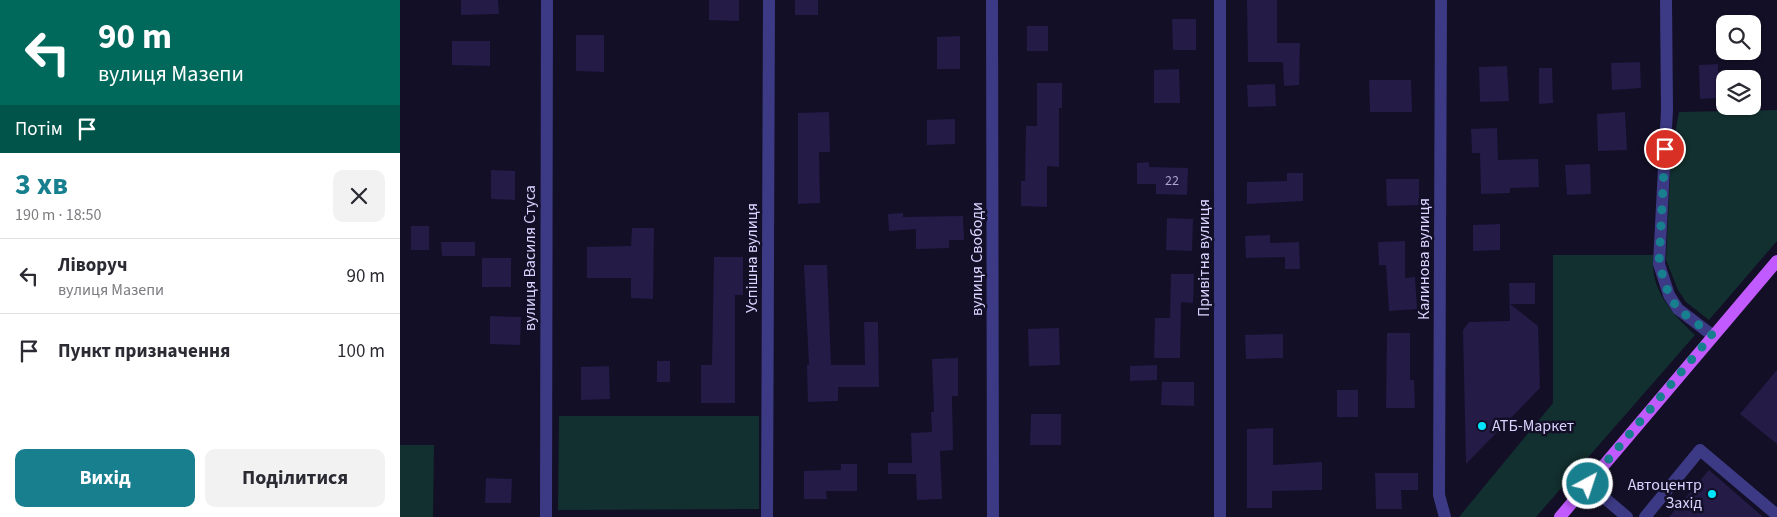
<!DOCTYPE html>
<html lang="uk">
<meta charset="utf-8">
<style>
:root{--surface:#fff;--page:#f2f2f3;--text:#2b2b33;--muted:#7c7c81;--line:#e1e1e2;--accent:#187f8f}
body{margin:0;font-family:"Source Sans 3",sans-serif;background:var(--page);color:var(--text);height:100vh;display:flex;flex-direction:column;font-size:19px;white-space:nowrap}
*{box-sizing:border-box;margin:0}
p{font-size:16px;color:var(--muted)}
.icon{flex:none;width:28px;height:28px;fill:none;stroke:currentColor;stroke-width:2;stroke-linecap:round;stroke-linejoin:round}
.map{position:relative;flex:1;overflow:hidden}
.drawer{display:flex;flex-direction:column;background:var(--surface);width:400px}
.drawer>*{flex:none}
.hud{background:#00695c;color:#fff;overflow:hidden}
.fabs{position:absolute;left:1316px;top:15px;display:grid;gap:10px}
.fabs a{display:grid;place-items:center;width:45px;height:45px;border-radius:10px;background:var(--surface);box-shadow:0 1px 4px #0004;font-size:25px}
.pin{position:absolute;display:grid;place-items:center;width:42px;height:42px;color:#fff;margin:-21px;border:2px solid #fff;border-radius:50%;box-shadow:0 1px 5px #0007}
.me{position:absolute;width:55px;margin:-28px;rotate:40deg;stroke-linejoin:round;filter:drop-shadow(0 0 4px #0008)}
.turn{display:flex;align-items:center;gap:18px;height:105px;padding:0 15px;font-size:22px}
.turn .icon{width:65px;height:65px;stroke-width:2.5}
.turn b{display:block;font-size:35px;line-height:42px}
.then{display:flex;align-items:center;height:48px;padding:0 15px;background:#0003;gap:10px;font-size:19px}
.round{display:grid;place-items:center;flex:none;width:52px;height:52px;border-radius:10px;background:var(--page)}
.summary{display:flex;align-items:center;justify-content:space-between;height:85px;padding:0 15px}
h1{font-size:30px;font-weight:700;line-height:38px;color:var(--accent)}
.action{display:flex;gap:10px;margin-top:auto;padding:10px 15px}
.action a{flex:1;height:58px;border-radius:10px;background:var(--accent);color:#fff;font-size:20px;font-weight:700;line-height:58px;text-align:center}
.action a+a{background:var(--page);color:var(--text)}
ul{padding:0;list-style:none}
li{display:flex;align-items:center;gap:15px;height:75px;padding:0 15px;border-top:1px solid var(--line)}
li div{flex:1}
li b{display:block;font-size:19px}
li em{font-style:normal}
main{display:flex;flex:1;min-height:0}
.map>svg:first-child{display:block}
.green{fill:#12302f}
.building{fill:#241b47}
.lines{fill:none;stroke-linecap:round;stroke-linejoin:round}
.minor{stroke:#3d3a85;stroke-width:12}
.major{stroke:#c25bff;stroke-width:12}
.route{stroke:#187f8f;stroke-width:9;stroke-dasharray:0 16.2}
.poi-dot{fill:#00e5ff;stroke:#130f26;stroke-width:2}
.labels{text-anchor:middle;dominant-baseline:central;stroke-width:5;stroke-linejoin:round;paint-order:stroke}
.number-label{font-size:14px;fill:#aca6d1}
.street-label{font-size:16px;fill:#d9d4ff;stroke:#130f26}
.poi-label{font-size:16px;fill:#d9d4ff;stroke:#130f26;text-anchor:start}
</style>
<main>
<section class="drawer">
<div class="hud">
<div class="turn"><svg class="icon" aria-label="left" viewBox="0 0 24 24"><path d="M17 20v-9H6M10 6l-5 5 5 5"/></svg><div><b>90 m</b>вулиця Мазепи</div></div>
<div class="then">Потім<svg class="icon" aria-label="arrive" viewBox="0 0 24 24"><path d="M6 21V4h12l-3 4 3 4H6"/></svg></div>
</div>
<div class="summary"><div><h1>3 хв</h1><p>190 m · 18:50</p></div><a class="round"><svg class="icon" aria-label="close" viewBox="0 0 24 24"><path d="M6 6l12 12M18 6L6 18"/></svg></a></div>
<ul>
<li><svg class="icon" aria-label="left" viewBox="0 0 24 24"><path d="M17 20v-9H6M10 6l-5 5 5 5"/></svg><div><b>Ліворуч</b><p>вулиця Мазепи</p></div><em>90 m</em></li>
<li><svg class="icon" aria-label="arrive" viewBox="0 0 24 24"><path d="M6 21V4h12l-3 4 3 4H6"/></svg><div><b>Пункт призначення</b></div><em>100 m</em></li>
</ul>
<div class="action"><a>Вихід</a><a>Поділитися</a></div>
</section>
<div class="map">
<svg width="1377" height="517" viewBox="0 0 1377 517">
<rect width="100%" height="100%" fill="#130f26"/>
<g class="green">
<path d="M1377 110V241L1309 320 1286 302 1278 290 1266 260 1271 155 1279 112Z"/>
<path d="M1153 255H1254C1248 288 1273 314 1295 335L1136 517H1059L1153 403Z"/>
<path d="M159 416H359V509L158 510Z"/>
<path d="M0 445H34L33 517H0Z"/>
</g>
<g class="building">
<path d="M61 0H98L99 14 61 15Z"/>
<path d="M309 0H339V21L309 20Z"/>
<rect x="395" y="0" width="23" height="15"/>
<path d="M847 0H877V43H900L899 85 884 86 883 62H848Z"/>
<path d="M772 19H796V50H773Z"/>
<rect x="627" y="26" width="21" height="25"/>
<path d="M176 35H204V72L176 71Z"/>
<path d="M560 36V69H537V37Z"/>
<path d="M52 41H90V66L52 65Z"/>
<path d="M1240 62 1241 88 1212 90 1211 63Z"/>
<path d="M1318 64 1319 98 1300 99 1299 65Z"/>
<path d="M1107 66 1109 101 1080 102 1079 67Z"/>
<path d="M1139 68H1152L1153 103 1139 104Z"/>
<path d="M779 69 780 103H754V70Z"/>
<path d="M969 80H1011L1012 112H970Z"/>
<path d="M637 83H662V108H659V167L647 166V207L621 206V181H625L626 126H637Z"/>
<path d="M875 84 876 106 848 107 847 85Z"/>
<path d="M429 112 430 152H419L420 203 398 204V113Z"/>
<path d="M1225 112 1227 150 1198 151 1197 114Z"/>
<path d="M555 119V144L527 145V120Z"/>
<path d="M1097 128 1098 160 1138 159 1139 187 1110 188V193L1081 194 1080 153H1072L1071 129Z"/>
<path d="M749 162V167L788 168 787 195 756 194V184H737V163Z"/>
<path d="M1190 164 1191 194 1167 195 1165 165Z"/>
<path d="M91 170 115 171V200L91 199Z"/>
<path d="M887 173H903V201L847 204V182L887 181Z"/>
<path d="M986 179H1019V205L987 206Z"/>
<path d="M503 213V217L563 216 564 240H549V248L516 249V229L489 231 488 214Z"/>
<path d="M767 218 793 219 792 251 766 250Z"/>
<path d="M1100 224V250L1073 251V225Z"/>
<rect x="11" y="226" width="18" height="24"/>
<path d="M232 228H254L253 299 231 298V278H187V247L231 246Z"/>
<path d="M870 235V243L899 242 900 269H885V257L846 258 845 236Z"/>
<path d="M1005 241V278L1015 277 1017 309 989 311 986 265H979L978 242Z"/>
<path d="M41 242H75V256H42Z"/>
<path d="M314 257H343V295H335V403H301V365H312Z"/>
<rect x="82" y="258" width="29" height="29"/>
<path d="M404 265H427L431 365H465L464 322H478L479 387H438V401L408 402 407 365H409Z"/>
<path d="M771 274H794L793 303 781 302 780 358H754L755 318H770Z"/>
<path d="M1109 283H1135V304H1110L1138 326 1140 388 1066 464 1063 330 1069 322 1110 321Z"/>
<path d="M90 316 121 317 120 345 90 344Z"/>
<path d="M659 328 660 365 629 366 628 329Z"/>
<path d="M987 333H1010V380H1014L1015 408H986Z"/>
<path d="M883 334V358L846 359 845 335Z"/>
<path d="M558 358V396H552L553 450 540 451 542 499 517 500 516 474H488V463H512L511 433 532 432 531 412H534L532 359Z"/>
<rect x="257" y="361" width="13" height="21"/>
<path d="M757 365V380L730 381V366Z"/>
<path d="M209 366 210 399 181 400V367Z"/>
<path d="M1377 370V444L1340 414Z"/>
<path d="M762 382H794V406L761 405Z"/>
<rect x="937" y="390" width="21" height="27"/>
<path d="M631 414H661V445H630Z"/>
<path d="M873 428V465L922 462V490L872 491V508H847V429Z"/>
<path d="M441 464H457V491H426L427 499H404V471L441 470Z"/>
<path d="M1309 470 1363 517H1269Z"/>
<path d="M975 473H1018V490H1001L1002 509H976Z"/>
<path d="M86 478 112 479 111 503H85Z"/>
</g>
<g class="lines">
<g class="minor">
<path d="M592 0 593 517"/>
<path d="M1041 0 1039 495 1045 517"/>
<path d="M1266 0 1267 110 1259 264 1269 295 1278 309 1312 335"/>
<path d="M1188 484 1227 517"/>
<path d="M146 517 147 0"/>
<path d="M367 517 369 0"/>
<path d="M820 517V0"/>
<path d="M1245 517 1300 450 1377 515"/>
</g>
<path class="major" d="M1160 517 1377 261"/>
</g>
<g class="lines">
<path class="route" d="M1188 484 1312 335 1278 309 1269 295 1259 264 1265 149"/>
</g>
<g class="poi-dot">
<circle cx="1082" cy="426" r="5"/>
<circle cx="1312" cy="494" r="5"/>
</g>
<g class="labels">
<g class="number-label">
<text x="772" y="181">22</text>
</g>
<g class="street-label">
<text transform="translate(130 258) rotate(-90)">вулиця Василя Стуса</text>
<text transform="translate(352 258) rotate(-90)">Успішна вулиця</text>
<text transform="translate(804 258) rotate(-90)">Привітна вулиця</text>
<text transform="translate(577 259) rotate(-90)">вулиця Свободи</text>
<text transform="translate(1024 259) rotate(-90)">Калинова вулиця</text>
</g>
<g class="poi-label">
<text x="1092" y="426">АТБ-Маркет</text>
<text x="1302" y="485" text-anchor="end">Автоцентр<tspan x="1302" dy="18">Захід</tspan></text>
</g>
</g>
</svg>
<div class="fabs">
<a><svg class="icon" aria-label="search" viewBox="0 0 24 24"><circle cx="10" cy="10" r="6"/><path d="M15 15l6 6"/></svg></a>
<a><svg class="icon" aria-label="layers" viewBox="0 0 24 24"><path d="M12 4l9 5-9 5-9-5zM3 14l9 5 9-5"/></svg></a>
</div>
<div class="pin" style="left:1265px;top:149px;background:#d93025"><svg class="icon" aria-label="arrive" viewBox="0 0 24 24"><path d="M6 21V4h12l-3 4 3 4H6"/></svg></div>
<svg class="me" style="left:1188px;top:484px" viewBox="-20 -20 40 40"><circle r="17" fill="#187f8f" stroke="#fff" stroke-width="3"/><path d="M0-11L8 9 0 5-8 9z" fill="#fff"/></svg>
</div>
</main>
